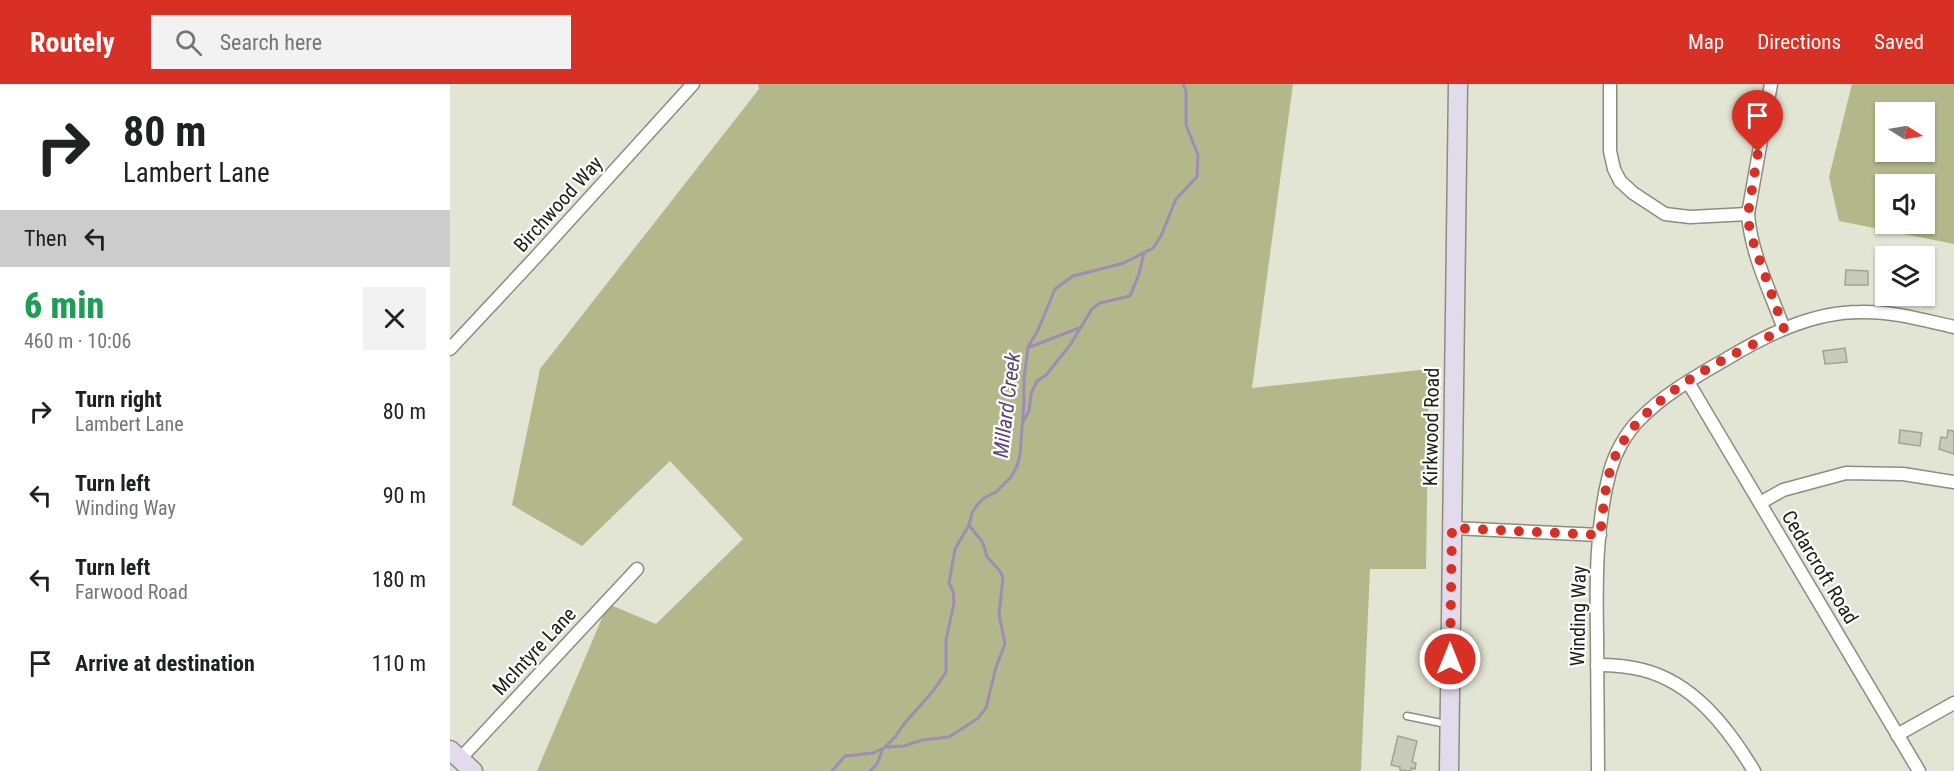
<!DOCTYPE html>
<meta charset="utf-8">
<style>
:root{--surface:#fff;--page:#f2f2f2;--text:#202124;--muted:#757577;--accent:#d93025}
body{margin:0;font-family:"Roboto Condensed",sans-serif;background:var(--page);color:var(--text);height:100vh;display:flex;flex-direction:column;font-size:22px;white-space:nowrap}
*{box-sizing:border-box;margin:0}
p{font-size:20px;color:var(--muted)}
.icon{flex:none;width:33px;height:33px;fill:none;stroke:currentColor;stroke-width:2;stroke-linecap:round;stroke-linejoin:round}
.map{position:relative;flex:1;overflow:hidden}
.details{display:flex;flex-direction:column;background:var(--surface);width:450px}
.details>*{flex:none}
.guide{background:#fff;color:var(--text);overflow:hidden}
.needle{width:39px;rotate:101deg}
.fabs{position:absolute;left:1425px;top:18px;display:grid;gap:12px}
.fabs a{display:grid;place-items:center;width:60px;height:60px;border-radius:0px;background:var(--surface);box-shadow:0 2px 4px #0004;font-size:30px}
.pin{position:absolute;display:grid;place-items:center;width:51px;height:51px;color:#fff;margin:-62px -26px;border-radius:50% 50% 50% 0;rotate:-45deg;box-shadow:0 0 6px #0007}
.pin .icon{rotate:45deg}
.me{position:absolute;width:66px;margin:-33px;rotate:0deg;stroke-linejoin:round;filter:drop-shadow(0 0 4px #0008)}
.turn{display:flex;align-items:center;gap:21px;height:126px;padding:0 24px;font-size:27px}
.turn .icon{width:78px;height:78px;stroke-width:2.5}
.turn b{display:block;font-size:42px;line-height:51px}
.then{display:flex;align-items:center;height:57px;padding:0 24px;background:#0003;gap:12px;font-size:22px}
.round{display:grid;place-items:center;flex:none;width:63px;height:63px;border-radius:0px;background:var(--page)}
.summary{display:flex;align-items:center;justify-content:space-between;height:102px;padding:0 24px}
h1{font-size:36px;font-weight:800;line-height:45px;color:#1e9e55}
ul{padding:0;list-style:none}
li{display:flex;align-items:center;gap:18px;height:84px;padding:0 24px}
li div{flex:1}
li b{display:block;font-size:22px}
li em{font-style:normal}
header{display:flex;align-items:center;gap:36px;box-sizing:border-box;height:84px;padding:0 30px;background:var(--accent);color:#fff}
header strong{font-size:28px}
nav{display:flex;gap:33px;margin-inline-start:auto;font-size:21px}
.search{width:420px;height:54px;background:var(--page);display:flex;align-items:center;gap:15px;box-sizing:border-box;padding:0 21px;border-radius:0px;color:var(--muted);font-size:22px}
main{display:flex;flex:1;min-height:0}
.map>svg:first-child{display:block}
.green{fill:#b2b88a;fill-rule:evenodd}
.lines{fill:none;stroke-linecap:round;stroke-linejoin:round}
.stream{stroke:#a08bb5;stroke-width:3}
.building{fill:#c8cbba;stroke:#a0a292;stroke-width:1.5}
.lane-casing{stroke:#8b8e7d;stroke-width:9}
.street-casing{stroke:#8b8e7d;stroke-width:15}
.secondary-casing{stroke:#8b8e7d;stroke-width:21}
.lane{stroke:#fff;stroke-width:6}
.street{stroke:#fff;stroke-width:12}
.secondary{stroke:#e3daec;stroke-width:18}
.route{stroke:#d93025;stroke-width:10;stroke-dasharray:0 18}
.labels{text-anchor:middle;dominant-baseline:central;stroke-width:4.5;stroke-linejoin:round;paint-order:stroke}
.street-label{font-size:20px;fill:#1c1d16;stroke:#fff}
.water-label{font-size:21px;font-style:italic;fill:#5d3f77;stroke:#fff}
</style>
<header>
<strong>Routely</strong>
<div class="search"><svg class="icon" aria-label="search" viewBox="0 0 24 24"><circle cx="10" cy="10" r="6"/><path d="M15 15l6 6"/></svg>Search here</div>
<nav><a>Map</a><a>Directions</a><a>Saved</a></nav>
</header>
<main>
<section class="details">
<div class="guide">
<div class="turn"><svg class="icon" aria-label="right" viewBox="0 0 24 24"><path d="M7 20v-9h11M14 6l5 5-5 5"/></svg><div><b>80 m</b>Lambert Lane</div></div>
<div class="then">Then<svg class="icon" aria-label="left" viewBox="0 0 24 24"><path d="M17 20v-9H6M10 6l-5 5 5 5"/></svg></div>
</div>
<div class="summary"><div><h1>6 min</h1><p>460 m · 10:06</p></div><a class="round"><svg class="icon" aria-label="close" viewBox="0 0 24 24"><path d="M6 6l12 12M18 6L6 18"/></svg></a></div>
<ul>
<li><svg class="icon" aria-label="right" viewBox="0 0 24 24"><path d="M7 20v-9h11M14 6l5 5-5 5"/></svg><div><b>Turn right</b><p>Lambert Lane</p></div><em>80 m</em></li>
<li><svg class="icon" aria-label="left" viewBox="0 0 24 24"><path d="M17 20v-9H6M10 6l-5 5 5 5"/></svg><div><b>Turn left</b><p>Winding Way</p></div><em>90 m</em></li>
<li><svg class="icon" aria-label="left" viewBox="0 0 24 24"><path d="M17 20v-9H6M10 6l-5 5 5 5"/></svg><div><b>Turn left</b><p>Farwood Road</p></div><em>180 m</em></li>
<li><svg class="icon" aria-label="arrive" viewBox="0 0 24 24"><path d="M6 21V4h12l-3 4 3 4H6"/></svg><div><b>Arrive at destination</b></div><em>110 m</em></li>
</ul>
</section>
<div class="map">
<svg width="1504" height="687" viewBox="0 0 1504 687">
<rect width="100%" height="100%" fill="#e2e5d3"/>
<g class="green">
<path d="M308 0H843L802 304 979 285 976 485H920L911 687H87L158 520 206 540 293 455 220 377 132 462 62 421 90 285 309 5Z"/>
<path d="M1402 0H1504V160L1389 137 1379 93ZM1436 28H1474V68H1436ZM1436 100H1474V140H1436Z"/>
</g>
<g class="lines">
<g class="stream">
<path d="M580 263 629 244"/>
<path d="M573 338 579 327 581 310 587 297 596 291 620 261 642 225 650 219 680 212 689 190 694 169"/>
<path d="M437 663 454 662 472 656 499 653 527 635 536 624 546 583 555 560 549 530 553 494 550 487 537 473 533 459 519 441"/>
<path d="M382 687 395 672 423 669 434 664 446 652 453 641 484 606 496 588V556L504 519 503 507 499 499 505 465 519 441 522 429 527 421 534 414 546 408 561 393 567 382 570 371 574 317V295L578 263 588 246 605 205 623 192 674 179 703 164 711 152 726 115 747 93 748 71 736 41V7L733 0"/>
<path d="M420 687 427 680 432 667"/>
</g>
</g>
<g class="building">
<path d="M1396 186 1418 187V201H1395Z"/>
<path d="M1395 264 1397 278 1375 280 1373 267Z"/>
<path d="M1450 346 1472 349 1470 362 1449 359Z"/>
<path d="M1498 346 1504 347V370L1489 365 1491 353 1497 354Z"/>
<path d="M948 652 967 657 962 678 966 679 965 685 961 684V687L950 686V683L941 681Z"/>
</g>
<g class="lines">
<g class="lane-casing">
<path id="lane" d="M957 632 996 640"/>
</g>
<g class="street-casing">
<g id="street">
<path d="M1160 0V67L1164 85 1170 97 1183 109 1215 130 1240 133 1298 130"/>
<path d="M1321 0 1298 130C1301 170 1320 207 1334 245"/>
<path d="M0 265 84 175 243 0"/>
<path d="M1238 298 1469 687"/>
<path d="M1310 419 1333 406 1396 389 1453 390 1504 398"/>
<path d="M1002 444 1150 451"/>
<path d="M1147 581C1163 581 1178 582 1193 586 1244 599 1278 644 1304 687"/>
<path d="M1447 651 1504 619"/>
<path d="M10 675 187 485"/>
<path d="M1148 687C1148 641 1147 596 1147 550 1146 496 1146 440 1160 387 1165 369 1176 349 1189 336 1214 310 1247 292 1278 274 1318 250 1363 228 1410 228 1442 227 1473 236 1504 243"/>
</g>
</g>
<g class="secondary-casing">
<g id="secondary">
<path d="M0 666 23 687"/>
<path d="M999 687 1008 0"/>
</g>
</g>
<use href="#lane" class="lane"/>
<use href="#street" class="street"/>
<use href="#secondary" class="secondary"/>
</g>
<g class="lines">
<path class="route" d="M1000 575 1002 444 1150 451C1153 430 1154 408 1160 387 1179 317 1274 275 1334 245L1300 149 1298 130 1308 68"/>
</g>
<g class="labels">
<g class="street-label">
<text transform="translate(108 120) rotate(-48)">Birchwood Way</text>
<text transform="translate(981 343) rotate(-89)">Kirkwood Road</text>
<text transform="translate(1370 483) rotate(59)">Cedarcroft Road</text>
<text transform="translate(1128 532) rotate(-89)">Winding Way</text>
<text transform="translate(84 567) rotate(-47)">McIntyre Lane</text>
</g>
<g class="water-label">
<text transform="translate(557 321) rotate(-83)">Millard Creek</text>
</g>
</g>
</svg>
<div class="fabs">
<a><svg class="needle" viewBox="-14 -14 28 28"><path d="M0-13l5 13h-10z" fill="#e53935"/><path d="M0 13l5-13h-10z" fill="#757577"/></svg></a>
<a><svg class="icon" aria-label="sound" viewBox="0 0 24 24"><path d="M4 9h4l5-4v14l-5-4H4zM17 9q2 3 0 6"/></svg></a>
<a><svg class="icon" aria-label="layers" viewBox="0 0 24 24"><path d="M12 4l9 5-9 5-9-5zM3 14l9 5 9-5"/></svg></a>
</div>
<div class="pin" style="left:1308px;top:68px;background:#d93025"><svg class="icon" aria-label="arrive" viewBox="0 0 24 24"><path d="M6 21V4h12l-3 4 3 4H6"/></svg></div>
<svg class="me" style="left:1000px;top:575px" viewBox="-20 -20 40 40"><circle r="17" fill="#d93025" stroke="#fff" stroke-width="3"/><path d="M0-11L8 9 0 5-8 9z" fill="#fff"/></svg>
</div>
</main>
